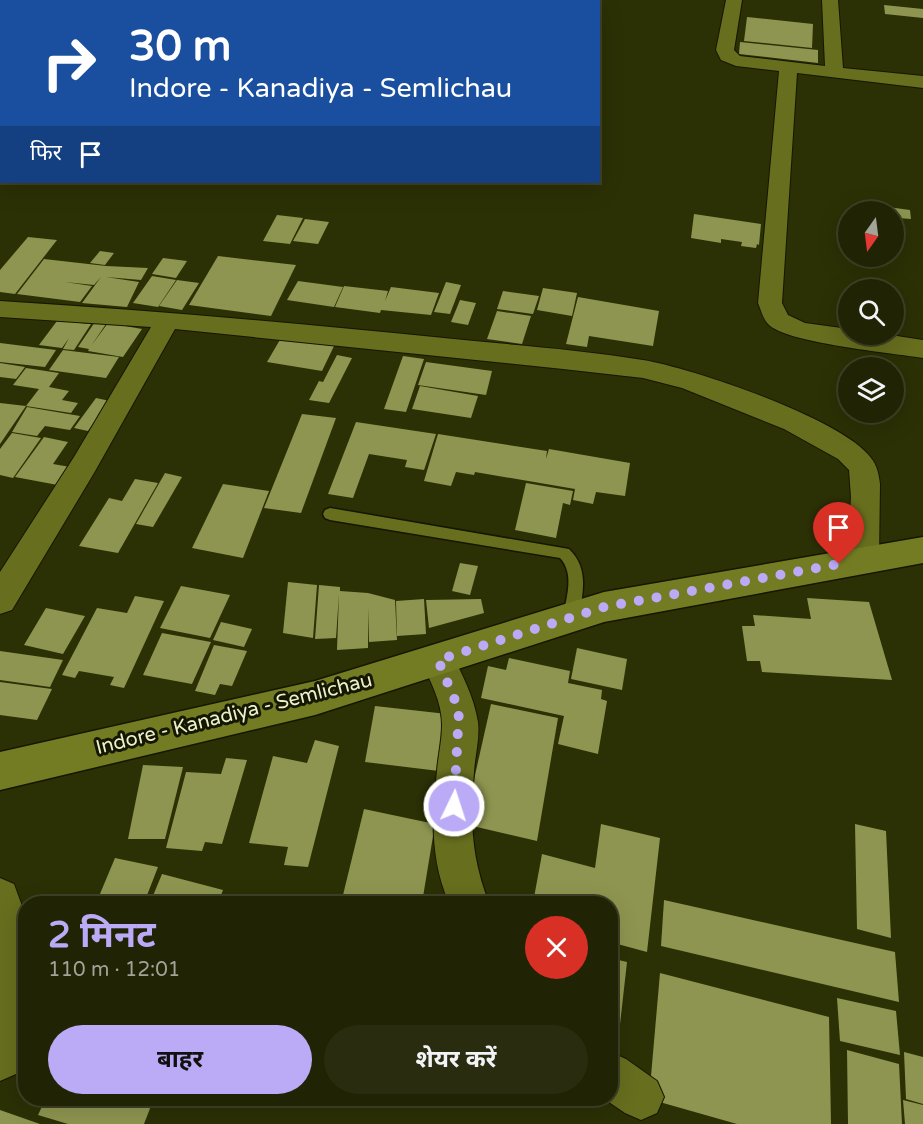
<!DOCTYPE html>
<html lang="hi">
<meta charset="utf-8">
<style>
:root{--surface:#212404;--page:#292c0e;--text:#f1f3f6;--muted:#a2a49a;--line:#3e4126;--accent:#bbaaf6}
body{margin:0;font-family:"Varela Round","Noto Sans Devanagari",sans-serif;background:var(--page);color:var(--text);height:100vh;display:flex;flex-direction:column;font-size:22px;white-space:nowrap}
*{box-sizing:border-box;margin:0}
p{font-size:20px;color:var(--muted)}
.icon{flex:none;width:33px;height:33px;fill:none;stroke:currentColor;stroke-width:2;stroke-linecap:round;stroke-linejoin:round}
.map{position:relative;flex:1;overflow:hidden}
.drawer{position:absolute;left:18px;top:896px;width:600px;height:210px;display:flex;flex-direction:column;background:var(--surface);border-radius:24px;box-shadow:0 6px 24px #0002,0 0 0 2px var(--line)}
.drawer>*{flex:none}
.top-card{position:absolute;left:0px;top:0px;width:600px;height:183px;box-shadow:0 6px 24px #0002,0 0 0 2px var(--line);background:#1a4fa0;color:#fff;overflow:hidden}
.needle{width:39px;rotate:194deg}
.buttons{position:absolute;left:838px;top:201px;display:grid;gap:12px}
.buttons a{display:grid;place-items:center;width:66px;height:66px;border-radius:50%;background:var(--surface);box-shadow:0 6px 24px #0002,0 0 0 2px var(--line);font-size:30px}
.pin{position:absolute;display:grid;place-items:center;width:51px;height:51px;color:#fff;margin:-62px -26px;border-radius:50% 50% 50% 0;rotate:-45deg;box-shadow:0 0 6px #0007}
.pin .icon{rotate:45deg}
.me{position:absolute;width:66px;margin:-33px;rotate:4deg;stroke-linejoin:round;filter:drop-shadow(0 0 4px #0008)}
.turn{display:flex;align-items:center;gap:21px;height:126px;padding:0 30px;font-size:27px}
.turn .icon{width:78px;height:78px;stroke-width:2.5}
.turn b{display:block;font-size:42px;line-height:51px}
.then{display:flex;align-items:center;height:57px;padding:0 30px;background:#0003;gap:12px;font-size:22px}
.round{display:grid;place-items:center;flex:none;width:63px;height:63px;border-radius:32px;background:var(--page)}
.head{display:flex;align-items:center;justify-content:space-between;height:102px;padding:0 30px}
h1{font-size:36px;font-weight:700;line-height:45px;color:var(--accent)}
.button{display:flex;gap:12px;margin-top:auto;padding:12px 30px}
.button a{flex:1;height:69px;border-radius:36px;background:var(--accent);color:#111;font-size:24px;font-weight:700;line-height:69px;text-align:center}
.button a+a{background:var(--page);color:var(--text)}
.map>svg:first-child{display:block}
.building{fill:#8e9550}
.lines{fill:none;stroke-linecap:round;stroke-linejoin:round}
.lane-casing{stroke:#151701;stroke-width:3}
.street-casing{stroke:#151701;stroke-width:2}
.secondary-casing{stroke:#151701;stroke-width:3}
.lane{fill:#676e1e;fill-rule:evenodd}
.street{fill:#676e1e;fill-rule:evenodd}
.secondary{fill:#747c23;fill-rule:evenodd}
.route{stroke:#bbaaf6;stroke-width:10;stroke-dasharray:0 18}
.labels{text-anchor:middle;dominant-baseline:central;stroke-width:6;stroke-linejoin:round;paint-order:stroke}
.street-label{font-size:20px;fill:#ebf1ca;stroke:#151700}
</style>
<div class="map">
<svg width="923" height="1124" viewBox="0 0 923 1124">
<rect width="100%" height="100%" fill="#2c3005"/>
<g class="building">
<path d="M884 5 923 9V18L885 14Z"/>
<path d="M747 17 813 24 812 48 744 41Z"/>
<path d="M740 42 818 50V63L739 54Z"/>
<path d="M873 205 910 210 911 219 898 218 894 212 874 211Z"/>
<path d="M694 214 761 224 759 245 757 244 756 248 741 246 742 242 721 239V243L691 238Z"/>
<path d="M277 215 303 218 290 244 263 241Z"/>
<path d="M305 219 329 222 318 244 293 241Z"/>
<path d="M28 237 57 240 15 294 0 292V270Z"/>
<path d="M100 251 114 253 105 265 90 263Z"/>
<path d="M218 256 296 265 271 316 189 305Z"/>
<path d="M163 258 187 261 176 278 152 274Z"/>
<path d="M44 259 106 266 148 268 141 280 106 277 139 282 127 307 82 303 101 277 94 285 65 282 92 286 80 302 17 294Z"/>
<path d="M152 276 176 280 158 307 133 303Z"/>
<path d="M177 280 199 283 182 310 159 306Z"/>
<path d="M298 281 343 287 334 307 287 300Z"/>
<path d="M446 282 461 285 450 314 434 312Z"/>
<path d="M344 286 388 291 385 301 391 287 439 293 431 315 381 310 380 313 335 307Z"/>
<path d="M543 288 577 293 572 316 537 310Z"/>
<path d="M503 291 539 296 533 314 497 309Z"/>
<path d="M578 297 659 311 653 346 589 336 587 347 566 344Z"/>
<path d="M460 300 476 303 468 325 451 322Z"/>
<path d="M497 311 531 316 522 344 487 339Z"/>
<path d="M60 317 82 320 80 323 91 324 74 350 63 349 69 338 62 348 39 345Z"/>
<path d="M97 319 108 321 91 346 108 323 142 329 123 357 88 351 89 349 78 347Z"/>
<path d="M281 338 334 346 322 371 267 362Z"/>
<path d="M0 343 56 350 45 367 0 362Z"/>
<path d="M63 350 119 357 106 378 49 370Z"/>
<path d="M337 355 352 358 329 403 309 400 319 381 323 382Z"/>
<path d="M403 356 424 359 406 412 384 409Z"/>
<path d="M426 362 492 371 486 395 418 385Z"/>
<path d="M0 363 25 367 16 379 0 377Z"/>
<path d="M26 368 59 373 49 387 69 391 62 400 78 403 71 413 26 406 39 389 13 385Z"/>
<path d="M420 386 478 396 471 418 412 409Z"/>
<path d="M96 398 110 401 88 431 74 428Z"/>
<path d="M0 403 26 406 0 444Z"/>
<path d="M27 407 80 416 70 430 45 426 37 436 12 432Z"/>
<path d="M302 414 336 418 301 513 264 508Z"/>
<path d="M356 422 436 434 424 470 405 467 407 460 369 454 353 498 328 494Z"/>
<path d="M12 433 41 438 13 478 0 475V449Z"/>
<path d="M438 434 547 451 546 459 549 449 630 463 625 496 596 492 593 504 573 500 575 489 475 472 474 475 456 472 451 486 424 481Z"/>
<path d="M44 437 68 442 53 464 76 468 63 486 15 477Z"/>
<path d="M165 473 182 477 153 527 136 524Z"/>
<path d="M135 479 158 483 118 553 79 546 109 498 122 501Z"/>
<path d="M526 483 573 491 570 505 563 503 556 538 515 530Z"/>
<path d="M223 484 269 491 243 558 192 548Z"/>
<path d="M460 563 478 566 470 595 452 591Z"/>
<path d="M288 582 317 585 313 638 283 633Z"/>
<path d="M319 585 340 587V591L368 593 395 600 397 640 369 642 368 608V648L337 650 339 594 336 638 315 639Z"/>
<path d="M181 586 230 595 210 638 160 628Z"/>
<path d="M135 596 164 601 124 688 110 685 114 677 79 671 75 678 62 675 97 608 127 613Z"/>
<path d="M807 598 869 602 892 680 762 672 760 661H747L742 626H755L753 615 811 619Z"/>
<path d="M424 599 426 634 397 636 396 601Z"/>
<path d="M481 599 484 613 429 628 426 600Z"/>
<path d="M46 608 85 616 63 654 24 645Z"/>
<path d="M221 622 252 629 244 647 213 640Z"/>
<path d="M162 633 211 642 192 684 143 675Z"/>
<path d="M214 645 247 651 232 686 220 684 215 695 195 691Z"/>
<path d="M577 648 627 659 622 690 571 679Z"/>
<path d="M0 651 63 660 50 687 0 680Z"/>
<path d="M509 658 570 671 568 683 602 690 601 699 607 701 598 754 558 744 564 716 481 698 488 666 506 670Z"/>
<path d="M0 682 52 689 37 720 0 715Z"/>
<path d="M491 704 558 718 537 841 464 824Z"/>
<path d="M375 706 447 714 439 771 365 762Z"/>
<path d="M315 740 339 746 308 867 284 865 288 847 249 843 273 756 307 763Z"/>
<path d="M226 758 247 760 222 844 205 842 202 851 166 848 186 772 221 774Z"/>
<path d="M143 765 183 767 165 839H128Z"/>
<path d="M364 809 435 824 422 903H380L343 895Z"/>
<path d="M601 824 660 838 647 952 610 942V903H533L542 854 595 868Z"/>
<path d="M855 824 886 831 891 938 857 929Z"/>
<path d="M115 858 158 867 144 903 97 901Z"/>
<path d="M162 874 223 890 218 903H150Z"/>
<path d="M664 900 895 952 899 1002 661 946Z"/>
<path d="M610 958 627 962 617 1051 610 1050Z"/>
<path d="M660 973 829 1017 831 1124H737L649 1099Z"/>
<path d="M837 998 896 1011 900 1055 840 1041Z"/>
<path d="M847 1050 899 1064 902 1124H848Z"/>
<path d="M904 1052 923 1057V1104L906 1099Z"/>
<path d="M46 1098H154L144 1124H68L38 1115Z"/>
<path d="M903 1100 923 1105V1124H905Z"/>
<path d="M0 1110 40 1124H0Z"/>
</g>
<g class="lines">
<g class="lane-casing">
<g id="lane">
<path d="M13 0H21L23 2H14Z"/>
<path d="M187 0H198L185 2Z"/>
<path d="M330 508 569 549C589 568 583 592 579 617L577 622 571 624 565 622 563 617C566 598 575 574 560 558L330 520 325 518 323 514 325 510Z"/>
</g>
</g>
<g class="street-casing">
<g id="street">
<path d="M726 0H742L734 50 740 56 825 66 822 0H838L843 68 923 76V88L797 73 782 303 788 315 805 323 849 329V334H884L923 340V358C893 353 785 343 768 324 763 319 761 310 758 303L779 71 736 66 721 60 716 50Z"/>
<path d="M0 301C149 310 296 323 444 338 510 345 577 349 643 360 692 368 843 419 871 458 877 465 879 475 880 484L879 560 874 569 863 573 852 569 847 560 851 497 849 470 838 459 784 429 682 388 643 378 563 369 175 329 94 473 12 610 0 614V572L74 457 151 327 0 317Z"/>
<path d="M438 645 450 649C461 673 474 696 478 722 480 738 475 756 474 772 470 821 471 857 489 903H449C430 860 432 817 437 771 438 756 442 741 442 725 442 702 430 681 421 660L426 649Z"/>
<path d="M0 878 14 884 26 917V1050L16 1074 0 1081Z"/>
<path d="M610 1052 626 1059 657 1081 664 1097 657 1113 641 1120 625 1113 603 1098H610Z"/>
</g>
</g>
<g class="secondary-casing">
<path id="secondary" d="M923 537V563L604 622 315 715 0 790V752L315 681 604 592Z"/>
</g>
<use href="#lane" class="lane"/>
<use href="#street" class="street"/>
<use href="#secondary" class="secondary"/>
</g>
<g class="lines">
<path class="route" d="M454 806 459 710 438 660 604 607 839 564"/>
</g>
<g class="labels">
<g class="street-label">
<text transform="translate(234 714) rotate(-14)">Indore - Kanadiya - Semlichau</text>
</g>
</g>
</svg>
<div class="buttons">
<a><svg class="needle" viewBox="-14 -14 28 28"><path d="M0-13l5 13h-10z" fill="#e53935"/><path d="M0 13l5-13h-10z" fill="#a2a49a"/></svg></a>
<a><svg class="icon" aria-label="search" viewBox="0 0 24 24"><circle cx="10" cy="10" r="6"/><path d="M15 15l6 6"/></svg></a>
<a><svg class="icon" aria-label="layers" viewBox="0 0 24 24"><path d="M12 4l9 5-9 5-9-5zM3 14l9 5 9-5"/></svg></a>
</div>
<div class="pin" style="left:839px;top:564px;background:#d93025"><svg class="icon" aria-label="arrive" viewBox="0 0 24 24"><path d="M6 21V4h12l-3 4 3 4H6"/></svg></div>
<svg class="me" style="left:454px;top:806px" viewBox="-20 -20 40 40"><circle r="17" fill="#bbaaf6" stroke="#fff" stroke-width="3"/><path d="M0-11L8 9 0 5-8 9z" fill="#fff"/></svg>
<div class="top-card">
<div class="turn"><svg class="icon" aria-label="right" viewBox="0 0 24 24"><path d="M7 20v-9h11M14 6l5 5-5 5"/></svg><div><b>30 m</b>Indore - Kanadiya - Semlichau</div></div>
<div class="then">फिर<svg class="icon" aria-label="arrive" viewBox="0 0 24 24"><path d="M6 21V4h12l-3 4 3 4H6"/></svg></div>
</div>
<section class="drawer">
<div class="head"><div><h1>2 मिनट</h1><p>110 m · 12:01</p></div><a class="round" style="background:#d93025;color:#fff"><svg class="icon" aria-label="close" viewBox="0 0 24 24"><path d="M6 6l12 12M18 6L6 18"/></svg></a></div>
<div class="button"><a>बाहर</a><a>शेयर करें</a></div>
</section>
</div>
